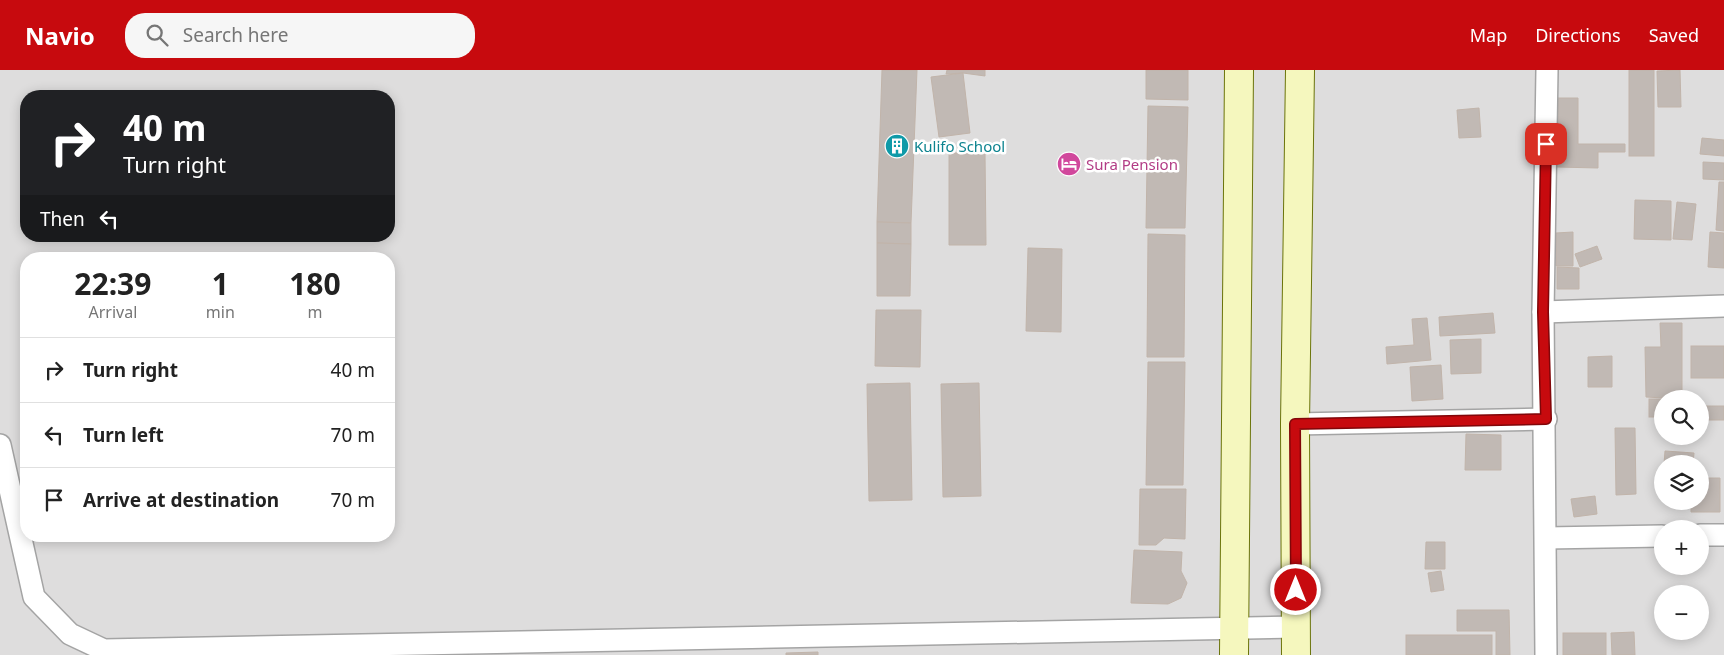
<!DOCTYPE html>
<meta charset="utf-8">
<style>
:root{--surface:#fff;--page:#f6f6f6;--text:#222;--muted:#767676;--line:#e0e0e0;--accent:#c70a0e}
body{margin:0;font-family:"Noto Sans",sans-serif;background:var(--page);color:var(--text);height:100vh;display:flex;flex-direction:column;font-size:19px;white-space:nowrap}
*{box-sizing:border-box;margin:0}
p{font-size:16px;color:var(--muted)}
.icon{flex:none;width:28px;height:28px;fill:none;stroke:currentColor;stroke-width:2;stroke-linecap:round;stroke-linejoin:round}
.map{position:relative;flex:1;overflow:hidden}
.details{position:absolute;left:20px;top:182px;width:375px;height:290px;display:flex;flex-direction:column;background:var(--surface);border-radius:20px;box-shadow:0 2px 12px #0003}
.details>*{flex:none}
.banner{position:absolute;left:20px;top:20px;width:375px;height:152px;border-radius:20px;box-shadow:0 2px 12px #0003;background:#202124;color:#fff;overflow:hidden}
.fabs{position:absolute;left:1654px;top:320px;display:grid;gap:10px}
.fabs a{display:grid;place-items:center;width:55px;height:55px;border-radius:50%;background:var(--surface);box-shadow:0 2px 12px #0003;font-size:25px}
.pin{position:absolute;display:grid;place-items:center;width:42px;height:42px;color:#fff;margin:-21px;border-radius:10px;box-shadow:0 2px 8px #0006}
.me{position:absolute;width:55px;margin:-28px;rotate:0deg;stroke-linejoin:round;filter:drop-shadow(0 0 4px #0008)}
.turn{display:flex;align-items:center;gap:18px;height:105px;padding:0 20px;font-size:22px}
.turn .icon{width:65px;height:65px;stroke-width:2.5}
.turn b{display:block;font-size:35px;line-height:42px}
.then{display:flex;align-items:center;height:48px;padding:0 20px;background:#0003;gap:10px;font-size:19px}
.eta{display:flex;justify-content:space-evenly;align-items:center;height:85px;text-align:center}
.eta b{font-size:30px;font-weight:700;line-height:35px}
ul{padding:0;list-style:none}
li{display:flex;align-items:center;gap:15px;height:65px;padding:0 20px;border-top:1px solid var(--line)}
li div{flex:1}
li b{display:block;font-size:19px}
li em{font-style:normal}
header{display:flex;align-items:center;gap:30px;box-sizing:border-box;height:70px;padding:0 25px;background:var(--accent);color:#fff}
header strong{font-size:24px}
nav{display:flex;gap:28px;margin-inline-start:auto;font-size:18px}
.search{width:350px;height:45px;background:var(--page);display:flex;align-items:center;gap:12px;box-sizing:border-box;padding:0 18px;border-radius:20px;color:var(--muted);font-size:19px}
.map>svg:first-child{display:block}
.residential{fill:#dedddd;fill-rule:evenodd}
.building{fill:#c1b9b4;stroke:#c1b4aa}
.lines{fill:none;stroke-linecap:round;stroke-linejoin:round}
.minor-casing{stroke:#a4a4a4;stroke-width:24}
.secondary-casing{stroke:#6b740a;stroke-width:30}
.minor{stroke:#fff;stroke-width:21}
.secondary{stroke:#f5f7be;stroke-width:28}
.route-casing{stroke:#810609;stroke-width:12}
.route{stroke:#c70a0e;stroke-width:9}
.labels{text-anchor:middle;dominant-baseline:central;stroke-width:5;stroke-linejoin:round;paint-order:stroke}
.culture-label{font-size:15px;fill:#0d838f;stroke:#fff;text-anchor:start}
.hotel-label{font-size:15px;fill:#b23c85;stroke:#fff;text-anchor:start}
</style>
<header>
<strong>Navio</strong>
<div class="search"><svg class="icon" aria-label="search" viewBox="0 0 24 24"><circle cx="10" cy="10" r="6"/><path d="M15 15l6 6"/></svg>Search here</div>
<nav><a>Map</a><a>Directions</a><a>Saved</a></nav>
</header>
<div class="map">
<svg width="1724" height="585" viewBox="0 0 1724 585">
<rect width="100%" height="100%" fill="#f0ede7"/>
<path class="residential" d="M0 0H1724V585H0ZM26 26H389V166H26ZM26 189H389V466H26ZM1662 329H1700V366H1662ZM1662 394H1700V431H1662ZM1662 459H1700V496H1662ZM1662 524H1700V561H1662Z"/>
<g class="building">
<path d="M882 0H917L911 153 877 152Z"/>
<path d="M947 0H985V6L963 3 946 4Z"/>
<path d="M1146 0H1188V30L1146 29Z"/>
<rect x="1629" y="0" width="25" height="86"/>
<path d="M1680 0 1681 37H1658L1657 1Z"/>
<path d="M963 3 970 63 939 67 931 7Z"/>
<path d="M1558 28H1578V74H1625V82H1598V98L1557 97Z"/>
<path d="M1148 36 1188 37 1185 158H1146Z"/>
<path d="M1479 38 1481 67 1459 68 1457 40Z"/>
<path d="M1702 68 1724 70V86L1700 84Z"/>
<path d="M949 83H985L986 175H949Z"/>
<path d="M1703 92 1724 93V110L1703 109Z"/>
<path d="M1719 112H1724V161L1716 160Z"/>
<path d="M1635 130 1671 131V170L1634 169Z"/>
<path d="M1677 132 1696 134 1692 170 1673 169Z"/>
<path d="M877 152 911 153V174L877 173Z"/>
<path d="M1573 162V196H1556V163Z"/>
<path d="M1710 162 1724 163V198L1708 197Z"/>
<path d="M1148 164 1185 165 1184 287H1147Z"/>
<path d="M877 173 911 174 910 226H877Z"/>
<path d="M1597 176 1602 189 1580 197 1575 184Z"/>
<path d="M1028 178 1062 179 1061 262 1026 261Z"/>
<path d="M1557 197 1579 198V219H1557Z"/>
<path d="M876 240H921L920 297 875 296Z"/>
<path d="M1493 243 1495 263 1440 266 1439 247Z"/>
<path d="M1427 248 1431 290 1387 294 1386 277 1414 275 1412 249Z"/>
<path d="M1660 253H1682V329L1646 327 1645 277H1661Z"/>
<path d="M1481 269V303L1451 304 1450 270Z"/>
<rect x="1691" y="276" width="33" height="32"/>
<path d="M1612 286V317H1588V287Z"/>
<path d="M1148 292H1185L1183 415H1146Z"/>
<path d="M1441 295 1443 329 1412 331 1410 297Z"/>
<path d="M910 313 912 430 869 431 867 314Z"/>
<path d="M979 313 981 426 943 427 941 314Z"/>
<rect x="1649" y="329" width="13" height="18"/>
<path d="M1701 336H1724V350H1700Z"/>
<path d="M1615 358H1635L1636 424 1616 425Z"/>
<path d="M1466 364 1501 365V400H1465Z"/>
<path d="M1665 381 1694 383 1693 394H1664Z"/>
<path d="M1700 408H1720V442H1691V431H1700Z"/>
<path d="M1140 419H1186L1185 469 1164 468 1156 475H1139Z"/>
<path d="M1595 426 1597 444 1574 447 1571 429Z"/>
<path d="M1426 472H1445V499H1425Z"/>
<path d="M1134 480 1182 482 1181 501 1187 513 1181 528 1168 534 1131 533Z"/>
<path d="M1441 501 1444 520 1431 522 1428 503Z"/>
<path d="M1457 540H1509L1510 585H1496V561H1457Z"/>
<path d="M1634 562 1635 585H1612L1611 563Z"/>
<rect x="1563" y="563" width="43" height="22"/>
<rect x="1406" y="565" width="86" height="20"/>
<path d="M818 582V585H786V583Z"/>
</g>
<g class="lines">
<g class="minor-casing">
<g id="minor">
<path d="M1543 242 1724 236"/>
<path d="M1295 354 1546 349"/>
<path d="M0 375 34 527 70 564 104 580 1296 557"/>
<path d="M1700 465H1724"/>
<path d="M1546 468 1662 466"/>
<path d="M1546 585 1543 242 1547 0"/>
</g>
</g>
<g class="secondary-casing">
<g id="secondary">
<path d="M1234 585 1239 0"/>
<path d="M1296 585 1295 354 1300 0"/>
</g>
</g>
<use href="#minor" class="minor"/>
<use href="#secondary" class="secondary"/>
</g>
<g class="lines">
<g class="route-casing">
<path id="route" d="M1296 520 1295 354 1546 349 1543 242 1546 74"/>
</g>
<use href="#route" class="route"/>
</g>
<defs>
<g id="building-disc" transform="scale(1.25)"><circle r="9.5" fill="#0f9aa8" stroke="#fff"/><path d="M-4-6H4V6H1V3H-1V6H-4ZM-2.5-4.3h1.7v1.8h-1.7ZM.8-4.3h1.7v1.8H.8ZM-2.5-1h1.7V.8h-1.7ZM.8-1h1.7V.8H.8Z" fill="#fff"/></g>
<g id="hotel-disc" transform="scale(1.25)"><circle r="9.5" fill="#d1479c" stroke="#fff"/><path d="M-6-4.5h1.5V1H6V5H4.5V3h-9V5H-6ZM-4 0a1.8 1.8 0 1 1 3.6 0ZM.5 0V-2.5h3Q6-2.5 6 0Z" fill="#fff"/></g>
</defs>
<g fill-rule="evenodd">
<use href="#building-disc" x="897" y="76"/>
<use href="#hotel-disc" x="1069" y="94"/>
</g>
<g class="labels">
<g class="culture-label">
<text x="914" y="76">Kulifo School</text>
</g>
<g class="hotel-label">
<text x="1086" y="94">Sura Pension</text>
</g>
</g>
</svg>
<div class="fabs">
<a><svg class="icon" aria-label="search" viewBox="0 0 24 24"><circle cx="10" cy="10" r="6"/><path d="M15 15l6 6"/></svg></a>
<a><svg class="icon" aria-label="layers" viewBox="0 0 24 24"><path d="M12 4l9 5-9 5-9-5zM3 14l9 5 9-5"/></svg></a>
<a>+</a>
<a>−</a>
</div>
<div class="pin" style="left:1546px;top:74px;background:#d93025"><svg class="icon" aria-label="arrive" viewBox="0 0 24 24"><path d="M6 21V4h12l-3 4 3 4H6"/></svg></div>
<svg class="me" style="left:1296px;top:520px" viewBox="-20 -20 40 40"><circle r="17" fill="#c70a0e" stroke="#fff" stroke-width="3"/><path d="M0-11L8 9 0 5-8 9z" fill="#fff"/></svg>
<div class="banner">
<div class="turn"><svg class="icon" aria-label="right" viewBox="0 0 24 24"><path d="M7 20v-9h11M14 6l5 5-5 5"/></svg><div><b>40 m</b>Turn right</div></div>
<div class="then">Then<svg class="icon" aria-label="left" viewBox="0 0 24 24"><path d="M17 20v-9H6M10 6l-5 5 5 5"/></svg></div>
</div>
<section class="details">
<div class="eta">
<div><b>22:39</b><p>Arrival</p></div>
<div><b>1</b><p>min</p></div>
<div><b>180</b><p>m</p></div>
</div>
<ul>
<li><svg class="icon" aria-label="right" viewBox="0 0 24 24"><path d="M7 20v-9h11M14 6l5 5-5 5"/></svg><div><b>Turn right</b></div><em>40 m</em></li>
<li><svg class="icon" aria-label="left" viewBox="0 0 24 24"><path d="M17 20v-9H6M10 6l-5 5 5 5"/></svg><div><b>Turn left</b></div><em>70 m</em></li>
<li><svg class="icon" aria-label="arrive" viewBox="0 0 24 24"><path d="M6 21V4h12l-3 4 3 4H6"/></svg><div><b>Arrive at destination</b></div><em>70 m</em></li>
</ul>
</section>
</div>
